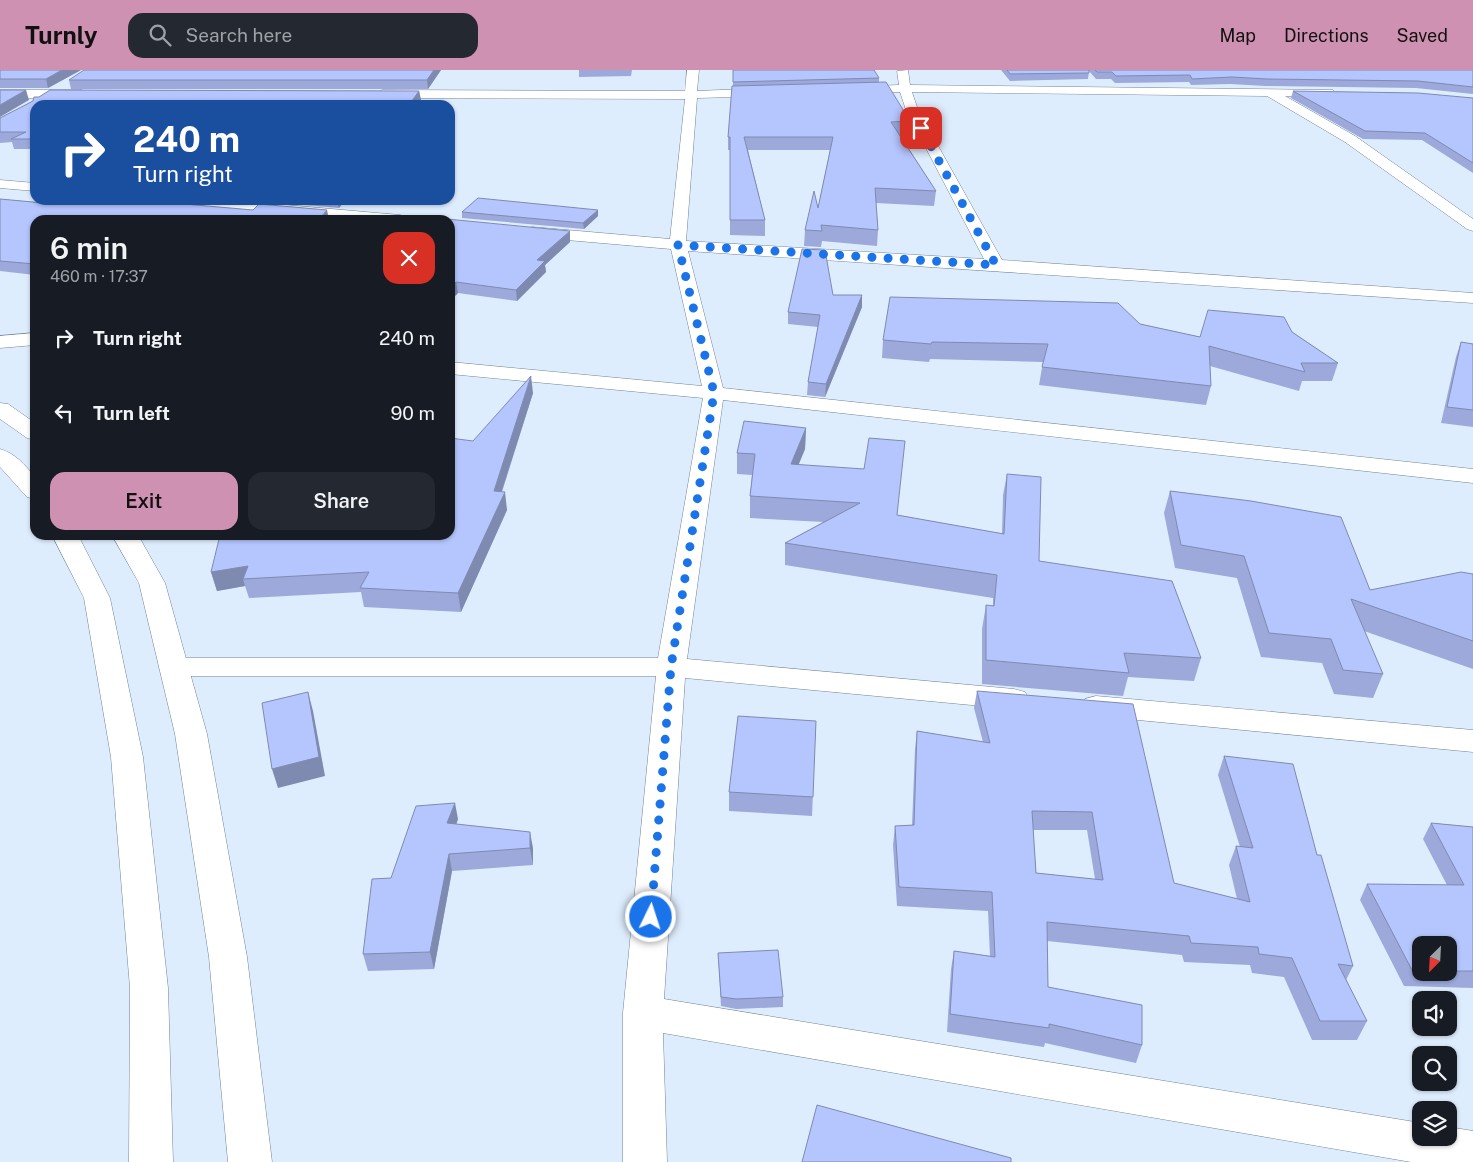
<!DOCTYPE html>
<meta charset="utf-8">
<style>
:root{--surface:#171b24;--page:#242831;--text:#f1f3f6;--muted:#9ea1a6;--accent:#cf91b2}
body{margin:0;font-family:"Public Sans",sans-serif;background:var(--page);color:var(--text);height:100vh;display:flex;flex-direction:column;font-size:19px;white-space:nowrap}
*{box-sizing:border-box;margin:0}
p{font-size:16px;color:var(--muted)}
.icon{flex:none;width:28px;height:28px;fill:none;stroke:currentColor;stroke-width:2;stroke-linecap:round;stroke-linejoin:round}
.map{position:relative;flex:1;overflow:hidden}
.sheet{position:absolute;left:30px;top:145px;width:425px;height:325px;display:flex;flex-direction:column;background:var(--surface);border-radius:15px;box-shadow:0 1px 4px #0004}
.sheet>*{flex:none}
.top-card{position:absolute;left:30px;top:30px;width:425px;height:105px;border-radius:15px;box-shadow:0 1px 4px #0004;background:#1a4fa0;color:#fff;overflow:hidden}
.needle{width:32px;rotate:204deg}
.fabs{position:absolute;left:1412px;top:866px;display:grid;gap:10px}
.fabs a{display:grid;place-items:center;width:45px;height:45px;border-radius:10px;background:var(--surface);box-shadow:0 1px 4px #0004;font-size:25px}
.pin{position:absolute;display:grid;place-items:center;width:42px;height:42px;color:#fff;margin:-21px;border-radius:10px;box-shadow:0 2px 8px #0006}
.me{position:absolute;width:55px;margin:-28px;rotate:4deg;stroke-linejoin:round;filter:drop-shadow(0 0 4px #0008)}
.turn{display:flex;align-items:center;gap:18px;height:105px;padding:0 20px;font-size:22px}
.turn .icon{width:65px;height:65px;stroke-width:2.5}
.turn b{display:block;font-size:35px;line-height:42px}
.round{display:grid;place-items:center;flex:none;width:52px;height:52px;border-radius:15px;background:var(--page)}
.summary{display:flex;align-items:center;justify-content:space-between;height:85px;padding:0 20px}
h1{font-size:30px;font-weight:600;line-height:38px}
.primary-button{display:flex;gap:10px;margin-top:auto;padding:10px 20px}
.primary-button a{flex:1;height:58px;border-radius:15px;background:var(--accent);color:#111;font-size:20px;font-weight:600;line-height:58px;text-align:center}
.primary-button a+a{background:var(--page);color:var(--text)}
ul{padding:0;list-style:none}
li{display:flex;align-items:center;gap:15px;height:75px;padding:0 20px}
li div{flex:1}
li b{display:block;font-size:19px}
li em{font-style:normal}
header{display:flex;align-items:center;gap:30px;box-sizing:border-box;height:70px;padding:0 25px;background:var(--accent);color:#111}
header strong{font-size:24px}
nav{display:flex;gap:28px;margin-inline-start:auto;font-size:18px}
.search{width:350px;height:45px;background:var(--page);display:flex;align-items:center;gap:12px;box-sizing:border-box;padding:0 18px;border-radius:15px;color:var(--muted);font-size:19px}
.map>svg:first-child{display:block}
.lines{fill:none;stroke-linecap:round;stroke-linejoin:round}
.minor-casing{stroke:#728396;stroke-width:1}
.tertiary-casing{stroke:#728396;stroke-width:1}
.minor{fill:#fff;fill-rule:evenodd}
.tertiary{fill:#fff;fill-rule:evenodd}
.wall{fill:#9ca9da;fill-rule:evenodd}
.shaded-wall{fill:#7f8ab1}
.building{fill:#b5c5fd;stroke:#7f8ab1;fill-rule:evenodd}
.route{stroke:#1a73e8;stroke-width:9;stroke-dasharray:0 16.2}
</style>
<header>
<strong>Turnly</strong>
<div class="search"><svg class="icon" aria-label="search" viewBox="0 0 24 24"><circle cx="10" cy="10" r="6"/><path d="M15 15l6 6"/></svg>Search here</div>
<nav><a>Map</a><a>Directions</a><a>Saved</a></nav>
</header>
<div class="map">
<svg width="1473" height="1092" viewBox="0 0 1473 1092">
<rect width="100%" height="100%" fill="#deedfe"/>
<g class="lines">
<g class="minor-casing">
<g id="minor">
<path d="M687 0H699L697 21 769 18 775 22 769 26 697 28 686 171 984 189 906 40 900 22 852 24 848 23 846 20 848 17 899 15 897 1 908 0 910 15 1333 20 1335 23 1333 26 1329 27 1285 26 1355 66 1473 149V161L1467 159 1345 72 1267 26 912 22 918 40 1002 190 1473 223V233L688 181 723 318 1473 399V413L723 330 687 589 1014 619 1025 622 1029 629 1025 636 1014 639 685 608 664 929 1421 1053V1068H1449V1057L1473 1061V1092H1411L663 963 667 1092H623V943L656 606H174L164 604 159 597 164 590 174 588H658L703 328 450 304V292L702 316 671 179 532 167 526 165 524 162 526 159 532 157 670 169 685 29 382 28 376 24 382 20 685 21Z"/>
<path d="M0 20H82L88 24 82 28H0Z"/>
<path d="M0 110 35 113V121L0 118Z"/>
<path d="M170 130H229L400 145 406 147 408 150H348L178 135 173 133Z"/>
<path d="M35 263V275L0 278V266Z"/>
<path d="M1096 626 1473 660V682L1096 646 1085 643 1081 636 1085 629Z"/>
</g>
</g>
<g class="tertiary-casing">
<g id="tertiary">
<path d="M0 333 8 334 35 353V370L27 368 0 349Z"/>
<path d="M0 379C15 383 25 395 35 407V429L27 427 0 397Z"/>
<path d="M52 465H78L110 528 143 687 168 918 173 1092H129L130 918 111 687 84 528Z"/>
<path d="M112 465H138L165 513 207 664 247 887 272 1092H228L209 887 175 664 139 513Z"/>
</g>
</g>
<use href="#minor" class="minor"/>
<use href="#tertiary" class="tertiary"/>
</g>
<g class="wall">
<path d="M0 0H81L48 18H0Z"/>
<path d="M441 0 428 19H71L69 10Z"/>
<path d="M579 0H632L631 6 579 7Z"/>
<path d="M733 0 879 8V12L910 51 909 65H900L936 121 934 136 876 133 878 160 877 176 822 171 821 177 804 176 805 160 818 138 830 80H748L765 150V166L730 165V80H728V67L733 16Z"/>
<path d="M1001 0H1473V24L1416 18 1266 16 1230 14 1191 15 1189 12 1115 13 1111 9H1096L1089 1 1088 9 1010 11Z"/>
<path d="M50 20 419 21 421 30 417 35H35V79H14L12 72 0 73V48L33 31 34 27H39Z"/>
<path d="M1293 21 1473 28V103L1422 70 1363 69 1291 28Z"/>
<path d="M0 129 44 133 253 140H327L35 150V205L0 201Z"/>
<path d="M272 130H345L339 138 273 132Z"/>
<path d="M462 142 598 146 584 159 462 148Z"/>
<path d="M450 150 570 172 545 195 546 202 517 231 458 223 450 231Z"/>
<path d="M833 225H862V237L825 327 807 325 808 312 818 257 788 254V242Z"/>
<path d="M1140 254 1200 267 1292 262 1338 293 1332 311H1302L1299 321 1210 296 1211 316 1206 335 1039 315 1043 292 930 289 929 292 882 288 883 270Z"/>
<path d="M1461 272 1473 274V357L1441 353 1456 287Z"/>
<path d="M533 323 502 422 507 440 461 542 364 537 361 522 249 528 245 516 217 521 211 502 450 465 473 371Z"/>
<path d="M806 358 805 379 798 395 897 445 1002 464 1003 425 1007 404 1039 491 1201 588 1194 611 1128 607 1123 626 982 614V559L986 535 993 536V528L785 495V473L823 452 750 448V426L752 405 737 404V383Z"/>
<path d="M1170 421 1370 520 1473 504V599L1364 561 1383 604 1373 628 1334 624 1322 593 1261 587 1237 508 1175 498 1164 443Z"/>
<path d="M977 621 1174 813 1237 829 1229 795 1236 776 1240 777 1218 705 1224 686 1317 785 1353 896 1346 910 1367 951 1357 970H1312L1284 907 1252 903 1250 895 1184 892 1182 885 1047 871 1048 917 1142 975 1136 993 1045 973 1044 977 947 962 951 899 954 881 990 886 988 841 897 836 893 775 895 756 912 755 915 679 917 661 983 672 974 638ZM1033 760H1087L1095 809 1036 803Z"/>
<path d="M816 651 812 746 729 741V722Z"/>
<path d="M458 749 456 754 533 778V795L452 801 434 899 368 901 363 884 391 808Z"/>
<path d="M1431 753 1473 757V918L1404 916 1360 830 1367 814 1447 815 1423 769ZM1421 875H1449V902H1421Z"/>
<path d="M718 883 783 927V937L736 939 721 936Z"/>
</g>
<g class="shaded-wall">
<path d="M62 0H81L48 18 46 9Z"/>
<path d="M434 0H441L428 19 427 10Z"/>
<path d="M26 20 29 30 0 47V35Z"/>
<path d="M419 21 421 30 417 35H409Z"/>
<path d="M337 130H345L339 138Z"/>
<path d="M327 140 329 150 321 147Z"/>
<path d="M598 140V146L584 159 583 153Z"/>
<path d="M570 161V172L545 195 546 202 517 231 516 220 537 190Z"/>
<path d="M456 212 458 223 450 231V218Z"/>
<path d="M862 225V237L825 327 826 314Z"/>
<path d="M531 306 533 323 496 439 494 421Z"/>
<path d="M806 358 805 379 790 416 791 394Z"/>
<path d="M505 422 507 440 461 542 458 523Z"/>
<path d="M248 496 243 509 245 516 217 521 211 502Z"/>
<path d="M308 622 313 641 325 706 278 718 272 699Z"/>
<path d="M455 733 458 749 451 770 447 753Z"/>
<path d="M530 762 533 778V795L530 778Z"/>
<path d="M449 784 452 801 434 899 430 882Z"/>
</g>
<g class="building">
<path d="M0 0H62L46 9H0Z"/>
<path d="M84 0H434L427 10H69Z"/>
<path d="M733 0H874L879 8 733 12Z"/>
<path d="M1007 0H1089V3L1010 4Z"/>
<path d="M1095 0H1473V17L1418 11 1267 9 1232 7 1192 9 1190 5 1116 6 1112 2H1097Z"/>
<path d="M886 12 910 51 891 52 936 121 875 118 878 160 821 155 822 161 805 160 814 121 818 138 833 67H744L765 150H730V67H728L732 16Z"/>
<path d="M0 20H26L0 35Z"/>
<path d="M50 20 419 21 409 35H35V69H11L26 62H0V48L33 31 34 27H39Z"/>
<path d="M1293 21 1418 23 1473 28V93L1425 63 1365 61Z"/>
<path d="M478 128 598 140 583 153 462 142Z"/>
<path d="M0 129 44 133 49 130H139L253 140 259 134 327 140 321 147 393 150H35V194L0 191Z"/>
<path d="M447 149 570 161 537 190 545 191 516 220 456 212 450 218V150H446Z"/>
<path d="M802 179 825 180 833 225H862L826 314 808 312 820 245 788 242Z"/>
<path d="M890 227 1118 233 1140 254 1200 267 1208 240 1284 247 1292 262 1338 293H1301L1305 302 1209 276 1211 316 1042 297 1048 274 932 272 931 274 883 270Z"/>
<path d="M1461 272 1473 274V340L1447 337Z"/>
<path d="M531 306 494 421 505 422 458 523 360 518 369 502 243 509 248 496 211 502 220 465H450V368L473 371Z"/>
<path d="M744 351 806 358 791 394 864 399 869 368 905 371 897 445 1004 464 1007 404 1041 407 1039 491 1172 511 1201 588 1124 583 1129 603 986 590V535L994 536 997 505 785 473 860 433 750 426 755 384 737 383Z"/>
<path d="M1170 421 1251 431 1341 447 1370 520 1461 502 1473 504V571L1351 529 1383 604 1343 600 1331 569 1269 563 1244 486 1181 475Z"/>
<path d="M977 621 1133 634 1174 813 1250 832 1236 776 1253 778 1224 686 1293 694 1317 785H1321L1353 896 1338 894 1367 951H1320L1292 888 1259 884 1258 877 1191 873 1189 866 1047 852 1048 917 1142 935V975L1049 954V958L950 944 954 881 995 887 992 822 899 817 895 756 914 755 917 661 990 673ZM1032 741 1092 742 1103 810 1036 803Z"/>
<path d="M308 622 319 687 272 699 262 633Z"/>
<path d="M738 646 816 651 813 727 729 722Z"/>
<path d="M455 733 447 753 530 762V778L449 784 430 882 363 884 372 809 391 808 416 736Z"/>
<path d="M1431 753 1473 757V901H1449V875H1421V900H1412L1367 814 1464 815Z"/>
<path d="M778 880 783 927 736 929 721 927 718 883Z"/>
<path d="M817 1035 1011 1088V1092H802Z"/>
</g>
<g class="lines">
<path class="route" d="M651 847 671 597 714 323 678 175 996 195 921 58"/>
</g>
</svg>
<div class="fabs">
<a><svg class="needle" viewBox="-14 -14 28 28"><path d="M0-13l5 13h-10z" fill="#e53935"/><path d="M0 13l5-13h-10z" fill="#9ea1a6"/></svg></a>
<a><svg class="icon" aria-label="sound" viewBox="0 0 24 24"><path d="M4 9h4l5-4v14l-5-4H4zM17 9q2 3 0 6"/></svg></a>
<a><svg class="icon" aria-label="search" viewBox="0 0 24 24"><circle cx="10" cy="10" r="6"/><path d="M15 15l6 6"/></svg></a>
<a><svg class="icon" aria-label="layers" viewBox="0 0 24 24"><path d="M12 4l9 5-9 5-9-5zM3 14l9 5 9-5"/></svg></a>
</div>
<div class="pin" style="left:921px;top:58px;background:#d93025"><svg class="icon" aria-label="arrive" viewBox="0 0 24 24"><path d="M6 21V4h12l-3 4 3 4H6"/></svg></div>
<svg class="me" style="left:651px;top:847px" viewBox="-20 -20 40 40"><circle r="17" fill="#1a73e8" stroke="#fff" stroke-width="3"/><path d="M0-11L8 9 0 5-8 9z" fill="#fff"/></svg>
<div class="top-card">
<div class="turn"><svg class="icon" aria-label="right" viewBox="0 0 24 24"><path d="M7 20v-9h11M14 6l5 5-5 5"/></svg><div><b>240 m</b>Turn right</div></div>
</div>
<section class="sheet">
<div class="summary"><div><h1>6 min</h1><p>460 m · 17:37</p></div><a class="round" style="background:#d93025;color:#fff"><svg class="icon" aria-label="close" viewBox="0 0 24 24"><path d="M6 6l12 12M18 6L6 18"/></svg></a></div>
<ul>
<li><svg class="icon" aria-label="right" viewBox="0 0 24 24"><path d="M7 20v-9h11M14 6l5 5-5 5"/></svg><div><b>Turn right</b></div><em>240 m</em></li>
<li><svg class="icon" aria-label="left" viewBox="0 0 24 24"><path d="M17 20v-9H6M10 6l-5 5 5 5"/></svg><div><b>Turn left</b></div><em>90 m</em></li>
</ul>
<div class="primary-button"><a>Exit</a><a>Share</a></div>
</section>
</div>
